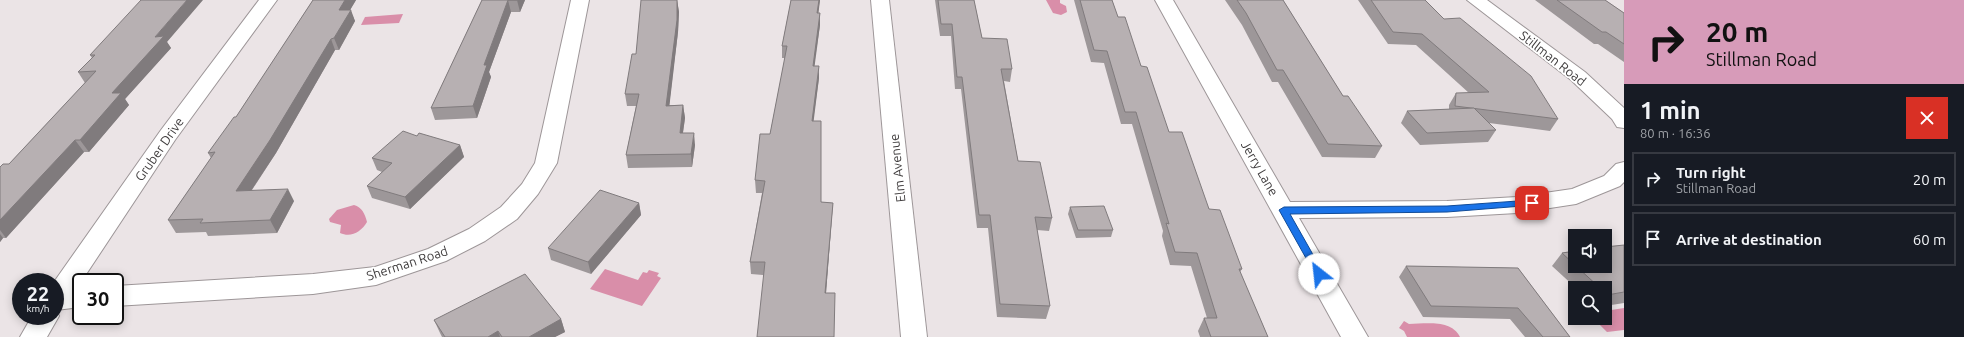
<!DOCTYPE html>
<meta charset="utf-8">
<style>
:root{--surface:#171b24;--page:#242831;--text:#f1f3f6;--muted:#9ea1a6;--line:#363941}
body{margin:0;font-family:Ubuntu,sans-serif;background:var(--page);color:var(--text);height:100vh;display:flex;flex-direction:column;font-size:15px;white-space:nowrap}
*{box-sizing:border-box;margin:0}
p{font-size:13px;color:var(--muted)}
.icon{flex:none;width:22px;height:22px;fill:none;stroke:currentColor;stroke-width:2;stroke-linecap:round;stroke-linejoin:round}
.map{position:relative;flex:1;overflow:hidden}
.drawer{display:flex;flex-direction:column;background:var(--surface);width:340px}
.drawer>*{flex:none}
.hud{background:#d79bb9;color:#111;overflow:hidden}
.buttons{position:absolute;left:1568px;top:229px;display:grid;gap:8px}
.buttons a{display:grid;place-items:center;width:44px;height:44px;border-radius:0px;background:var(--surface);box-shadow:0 2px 10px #0003;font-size:20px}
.speed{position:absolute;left:12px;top:273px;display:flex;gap:8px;font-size:20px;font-weight:700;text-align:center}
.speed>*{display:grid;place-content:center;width:52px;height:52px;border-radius:50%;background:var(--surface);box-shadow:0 2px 10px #0003;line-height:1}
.speed small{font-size:10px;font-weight:400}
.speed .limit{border:2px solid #111;border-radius:6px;background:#fff;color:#111}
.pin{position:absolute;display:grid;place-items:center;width:34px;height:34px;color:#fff;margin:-17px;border-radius:8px;box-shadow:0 2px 6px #0006}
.me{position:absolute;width:44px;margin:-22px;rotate:331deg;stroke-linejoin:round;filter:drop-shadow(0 0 3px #0008)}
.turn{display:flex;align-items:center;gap:14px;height:84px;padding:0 16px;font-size:18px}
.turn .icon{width:52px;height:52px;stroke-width:2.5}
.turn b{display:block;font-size:28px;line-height:34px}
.round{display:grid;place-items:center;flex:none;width:42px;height:42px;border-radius:0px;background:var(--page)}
.summary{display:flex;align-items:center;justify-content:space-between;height:68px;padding:0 16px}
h1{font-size:24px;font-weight:700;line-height:30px}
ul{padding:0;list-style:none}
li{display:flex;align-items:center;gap:12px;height:54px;margin:0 8px 6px;padding:0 8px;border:2px solid var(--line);border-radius:0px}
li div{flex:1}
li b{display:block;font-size:15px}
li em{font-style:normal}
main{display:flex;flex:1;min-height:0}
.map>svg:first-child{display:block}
.water{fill:#d98ea9}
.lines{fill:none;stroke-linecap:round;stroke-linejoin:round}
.minor-casing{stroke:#9d9698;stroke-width:2}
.minor{fill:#fff;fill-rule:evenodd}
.wall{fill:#9d9799}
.shaded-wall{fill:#807b7d}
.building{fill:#b7b0b2;stroke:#807b7d}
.route{fill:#1a73e8;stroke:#114b97}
.labels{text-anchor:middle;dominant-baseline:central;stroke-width:3.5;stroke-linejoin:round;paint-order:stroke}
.street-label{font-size:13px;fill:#3f3c3d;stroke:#fff}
</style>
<main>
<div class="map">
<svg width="1624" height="337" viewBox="0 0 1624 337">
<rect width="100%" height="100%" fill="#ebe4e6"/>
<g class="water">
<path d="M1046 0H1060V3L1066 6 1067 12 1061 15 1053 13Z"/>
<path d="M403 14 399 23 361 25 365 17Z"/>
<path d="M354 205C362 207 365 214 367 222 361 232 351 238 340 233L341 225 330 222 329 219 337 210Z"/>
<path d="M605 269 638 280 643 272 647 273 649 270 659 273 657 276 661 278 642 306 590 289Z"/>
<path d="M1624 308V330L1607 332 1593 318H1605V311Z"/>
<path d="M1404 321 1409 324C1425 324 1451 319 1460 337H1407L1404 331 1399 328Z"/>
</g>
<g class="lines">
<g class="minor-casing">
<g id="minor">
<path d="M259 0H277L175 140 81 282 78 287H81V307L56 310 59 316 47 337H20L32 316H55L54 282 161 130Z"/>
<path d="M571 0H589L557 163 538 194 517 219 485 241 446 261 376 285 313 294 115 306V286L313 274 375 267 428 249 469 229 501 207 522 184 535 163Z"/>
<path d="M871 0H889L927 337H901Z"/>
<path d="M1155 0H1173L1290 202 1447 201 1517 197 1572 189 1604 176 1616 164 1624 162V182L1620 186 1576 204 1517 213 1447 217 1299 218 1368 337H1341Z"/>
<path d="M1467 0H1487L1585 72 1624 108V128L1617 127 1612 119 1571 80Z"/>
</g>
</g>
<use href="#minor" class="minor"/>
</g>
<g class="wall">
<path d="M313 0H356L350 10 355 21 339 50H335L276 153 252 190 294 201 277 233 208 236 206 232 176 233 168 220 211 158 208 153 236 117Z"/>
<path d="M482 0H525L520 12H511L489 72 491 77 477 118 435 120 431 108Z"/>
<path d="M677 0 679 12 678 32 669 105H683L685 118 683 133 695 145 692 167 628 168 626 155 636 106H627L625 94Z"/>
<path d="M791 0H820L818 13H820V25L814 66 819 78 813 121 821 202 833 203 832 216 826 293 834 337 763 275 751 274 750 262 762 193H756L755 180 770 134 785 58H782V46Z"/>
<path d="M935 0H974L982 38 1012 69 1010 82 1004 81 1018 161 1052 218 1049 231 1037 230 1050 306 1046 319 997 317 988 228H977L961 89H955L951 36H940Z"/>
<path d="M1074 0H1112L1118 17 1141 66 1169 132 1209 209 1242 269 1240 272 1268 337H1200L1198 331 1204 318H1207L1191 266 1170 265 1162 236 1163 231 1132 124H1121L1104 63 1091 62Z"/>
<path d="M1225 0H1283L1343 96 1382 146 1375 158 1322 157 1278 82H1272L1242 25Z"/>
<path d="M1358 0H1425L1444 19 1558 119 1550 131 1489 123 1496 130 1488 142 1420 145 1401 123 1407 111 1449 109V105L1456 93H1469L1416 45 1388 44Z"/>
<path d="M1535 0H1605L1624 13V62L1598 44H1594Z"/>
<path d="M167 42 171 48 125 99 129 105 89 152H84L6 238H3L0 242V167L9 164 85 83 78 72 92 58 90 55Z"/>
<path d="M417 136 460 145 464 157 410 209 372 198 367 186 382 172 377 170 372 158Z"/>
<path d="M639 203 641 215 591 274 551 260 548 248Z"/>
<path d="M1070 207 1113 230 1111 237 1076 238 1068 214Z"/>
<path d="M1624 245V303L1605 306V288H1576L1552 266 1562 253 1575 251V266H1605Z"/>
<path d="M1406 266 1518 268 1570 337H1525L1510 319 1423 317 1399 277Z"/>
<path d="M561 319 565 332 555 337H442L440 333 434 320Z"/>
</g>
<g class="shaded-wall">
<path d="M187 0H203L167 42 171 48 125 99 129 105 89 152 80 140 112 93 155 37Z"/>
<path d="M345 0H356L343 22 339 10Z"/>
<path d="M508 0 511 12 489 72 491 77 477 118 473 106 484 65Z"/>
<path d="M517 0H525L520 12Z"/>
<path d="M677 0 679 12 678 32 668 118 666 106Z"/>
<path d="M819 0H820L817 25V13Z"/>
<path d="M351 10 355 21 339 50 334 38Z"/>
<path d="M820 13V25L813 78V66Z"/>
<path d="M331 39 335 50 276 153 243 203 236 191Z"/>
<path d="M819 66V78L812 134V121Z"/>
<path d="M683 105 685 118 681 145 680 133Z"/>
<path d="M694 133 695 145 692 167 691 154Z"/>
<path d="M75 140 84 152 6 238 0 230V220Z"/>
<path d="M460 145 464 157 410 209 405 197Z"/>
<path d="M288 189 294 201 277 233 270 220Z"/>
<path d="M639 203 641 215 591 274 588 262Z"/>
<path d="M833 203 832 216 825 306V293Z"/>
<path d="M0 234 3 238 0 242Z"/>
<path d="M561 319 565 332 555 337H529Z"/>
<path d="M498 331 500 337H488Z"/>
</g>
<g class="building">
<path d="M141 0H187L155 37 164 36 112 93H121L80 140H75L0 220V167L3 164H9L96 71 78 72 95 55H90Z"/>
<path d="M313 0H345L339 10H351L334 38 331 39 270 140 236 191 288 189 270 220 200 223 203 219 168 220 215 152 208 153 234 117H236Z"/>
<path d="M482 0H517H508L484 65H487L473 106 431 108Z"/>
<path d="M641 0H677V20L666 106 683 105 680 133H694L691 154 626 155 639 94H625L632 54H636Z"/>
<path d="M791 0H819L817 13H820L813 66H819L812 121H821V202L833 203 825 293H835L834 337H757L765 262H750L765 181 755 180 760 134H770L787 46H782Z"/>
<path d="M938 0H974L982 38 1007 39 1012 69H1001L1018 161 1040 162 1052 218 1035 217 1050 306 1000 304 990 215H979L962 77H957L952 24H941Z"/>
<path d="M1080 0H1112L1118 17H1125L1141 66 1147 67 1169 132H1182L1209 209 1220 210 1242 269H1239L1268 337H1211L1204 318H1217L1197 253 1175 252 1166 223 1169 224 1136 112H1125L1107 51 1094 50Z"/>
<path d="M1237 0H1283L1343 96H1348L1382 146 1328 144 1283 70H1277L1246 13Z"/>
<path d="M1371 0H1425L1444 19 1460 18 1531 76 1558 119 1455 106 1456 93 1489 92 1422 34 1393 32Z"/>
<path d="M1557 0H1605L1624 13V44L1606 32H1602Z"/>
<path d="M1474 108 1496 130 1427 133 1407 111Z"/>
<path d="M403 131 417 136 419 133 460 145 405 197 367 186 392 163 372 158Z"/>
<path d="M600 190 639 203 588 262 548 248Z"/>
<path d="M1104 206 1113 230H1078L1070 207Z"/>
<path d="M1624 245V292L1607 295 1605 293V288H1600L1576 266H1605V247Z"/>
<path d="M1575 251V265L1562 253Z"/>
<path d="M1406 266 1518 268 1570 337H1543L1518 308 1431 306Z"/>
<path d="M525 274 561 319 529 337H502L498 331 488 337H445L434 320Z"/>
</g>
<path class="route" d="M1532 200 1537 203 1535 205 1447 212 1290 214 1324 274 1319 278 1316 276 1279 210 1284 207 1447 206Z"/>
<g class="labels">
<g class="street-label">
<text transform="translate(1553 58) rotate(38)">Stillman Road</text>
<text transform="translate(159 149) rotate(-55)">Gruber Drive</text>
<text transform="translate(897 168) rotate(-96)">Elm Avenue</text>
<text transform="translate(1260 168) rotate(60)">Jerry Lane</text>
<text transform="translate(407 263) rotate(-18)">Sherman Road</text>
</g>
</g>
</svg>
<div class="buttons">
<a><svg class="icon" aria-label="sound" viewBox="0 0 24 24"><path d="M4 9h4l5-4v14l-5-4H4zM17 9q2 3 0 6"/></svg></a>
<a><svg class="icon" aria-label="search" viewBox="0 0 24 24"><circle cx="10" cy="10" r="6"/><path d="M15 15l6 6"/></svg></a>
</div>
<div class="speed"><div>22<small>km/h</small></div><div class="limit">30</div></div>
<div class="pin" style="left:1532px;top:203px;background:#d93025"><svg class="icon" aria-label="arrive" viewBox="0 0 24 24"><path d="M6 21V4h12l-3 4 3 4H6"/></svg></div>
<svg class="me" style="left:1319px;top:274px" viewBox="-20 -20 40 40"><circle r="19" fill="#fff"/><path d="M0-13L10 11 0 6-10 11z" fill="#1a73e8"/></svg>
</div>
<section class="drawer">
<div class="hud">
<div class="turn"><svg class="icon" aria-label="right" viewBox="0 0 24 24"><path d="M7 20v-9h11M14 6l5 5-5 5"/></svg><div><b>20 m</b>Stillman Road</div></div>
</div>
<div class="summary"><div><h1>1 min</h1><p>80 m · 16:36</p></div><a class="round" style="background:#d93025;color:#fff"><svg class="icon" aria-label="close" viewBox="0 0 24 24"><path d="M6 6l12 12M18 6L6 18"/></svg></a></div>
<ul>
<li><svg class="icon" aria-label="right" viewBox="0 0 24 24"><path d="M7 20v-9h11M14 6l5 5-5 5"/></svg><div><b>Turn right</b><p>Stillman Road</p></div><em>20 m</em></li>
<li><svg class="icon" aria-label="arrive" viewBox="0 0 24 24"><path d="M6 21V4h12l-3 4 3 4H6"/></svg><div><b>Arrive at destination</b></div><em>60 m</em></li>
</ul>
</section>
</main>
